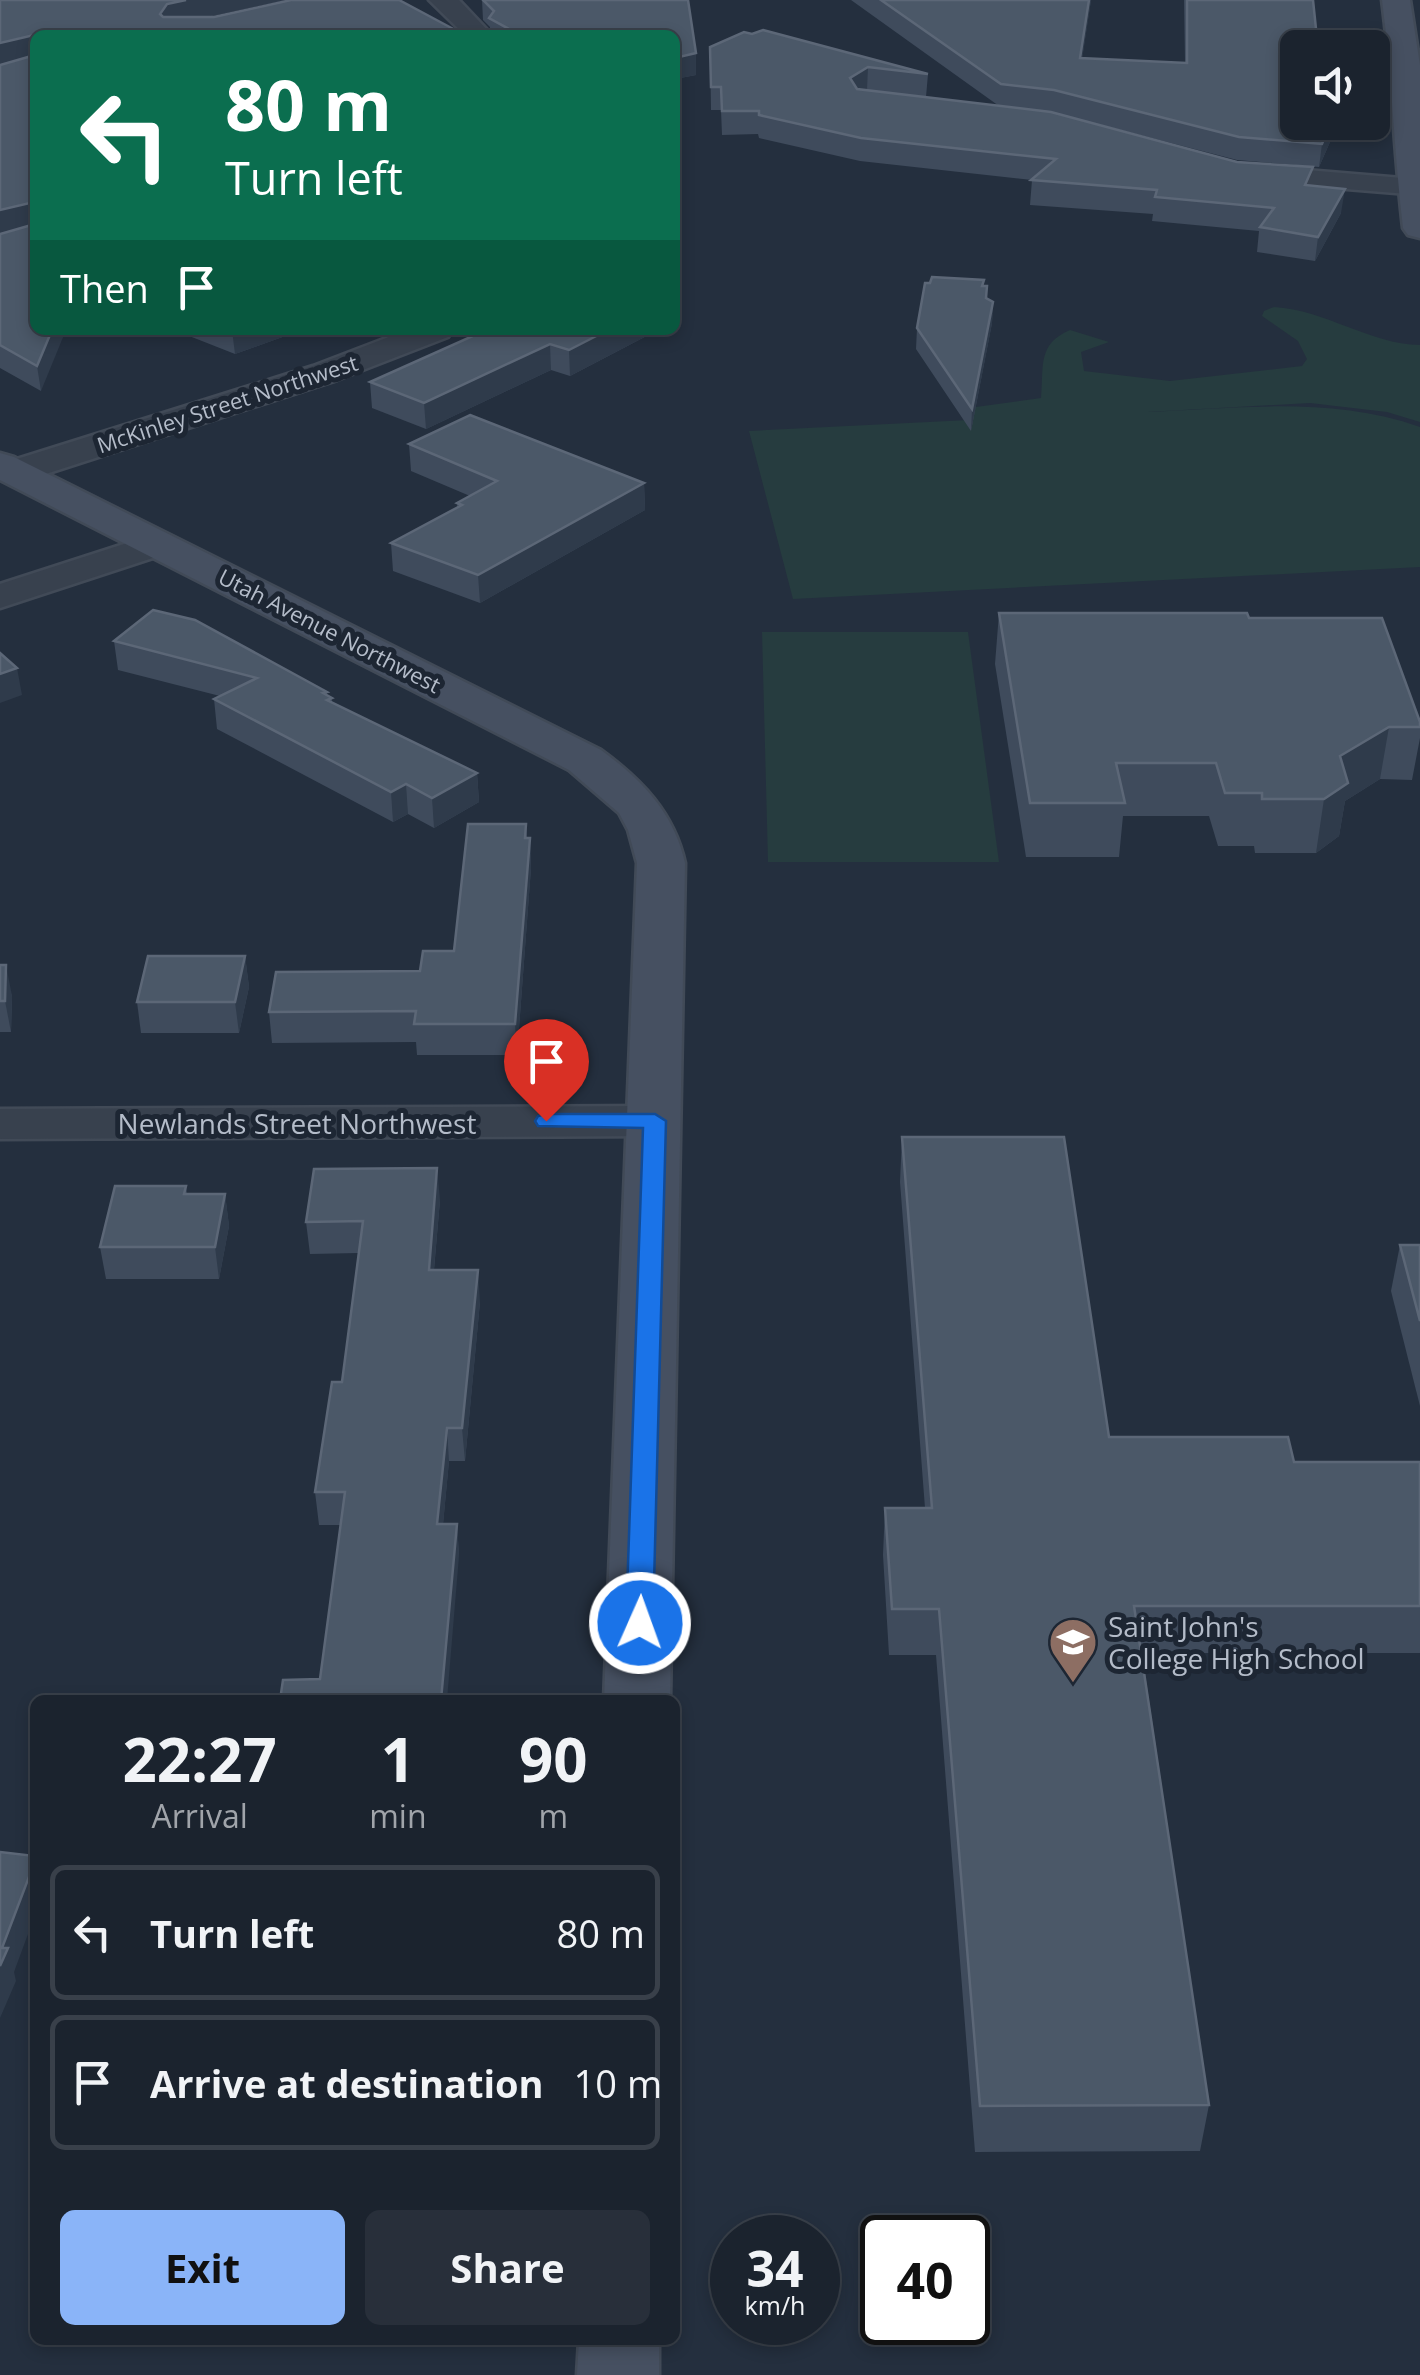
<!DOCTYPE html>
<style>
:root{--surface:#1b232e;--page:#282f3a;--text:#f1f3f6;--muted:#a0a4aa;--line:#39404a;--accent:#8ab4f8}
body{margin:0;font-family:"Open Sans",sans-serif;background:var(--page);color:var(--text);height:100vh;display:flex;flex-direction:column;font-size:38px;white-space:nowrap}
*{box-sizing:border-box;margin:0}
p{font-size:32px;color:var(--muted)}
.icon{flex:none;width:55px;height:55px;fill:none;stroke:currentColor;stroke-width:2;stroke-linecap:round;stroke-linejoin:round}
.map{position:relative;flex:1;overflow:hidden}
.side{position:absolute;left:30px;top:1695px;width:650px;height:650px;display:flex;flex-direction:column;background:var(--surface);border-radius:15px;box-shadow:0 5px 15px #0003,0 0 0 2px var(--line)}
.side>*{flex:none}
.top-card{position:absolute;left:30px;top:30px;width:650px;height:305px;border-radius:15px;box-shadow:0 5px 15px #0003,0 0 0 2px var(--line);background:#0b6e4f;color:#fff;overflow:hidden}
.tools{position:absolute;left:1280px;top:30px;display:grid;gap:20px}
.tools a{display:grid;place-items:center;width:110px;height:110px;border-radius:15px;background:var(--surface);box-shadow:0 5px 15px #0003,0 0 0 2px var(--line);font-size:50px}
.speed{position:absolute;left:710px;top:2215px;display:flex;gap:20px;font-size:50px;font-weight:700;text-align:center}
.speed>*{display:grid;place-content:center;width:130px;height:130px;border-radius:50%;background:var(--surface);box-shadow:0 5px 15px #0003,0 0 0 2px var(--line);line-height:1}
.speed small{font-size:25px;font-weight:400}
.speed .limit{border:5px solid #111;border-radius:15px;background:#fff;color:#111}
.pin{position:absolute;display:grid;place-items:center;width:85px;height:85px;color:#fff;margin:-102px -42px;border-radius:50% 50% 50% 0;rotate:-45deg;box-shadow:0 0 10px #0007}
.pin .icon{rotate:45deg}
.me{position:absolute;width:110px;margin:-55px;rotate:2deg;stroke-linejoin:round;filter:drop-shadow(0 0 8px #0008)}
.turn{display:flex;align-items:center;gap:35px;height:210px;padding:0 30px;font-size:45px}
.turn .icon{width:130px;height:130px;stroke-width:2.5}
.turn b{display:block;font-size:70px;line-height:85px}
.then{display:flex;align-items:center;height:95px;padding:0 30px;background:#0003;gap:20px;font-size:38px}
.eta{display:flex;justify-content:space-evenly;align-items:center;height:170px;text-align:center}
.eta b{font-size:60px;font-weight:700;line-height:70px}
.action{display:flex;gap:20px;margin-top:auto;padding:20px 30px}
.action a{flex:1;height:115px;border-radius:15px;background:var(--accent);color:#111;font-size:40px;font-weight:700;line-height:115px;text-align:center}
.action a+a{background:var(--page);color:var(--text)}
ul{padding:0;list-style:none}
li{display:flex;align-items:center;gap:30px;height:135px;margin:0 20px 15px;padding:0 10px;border:5px solid var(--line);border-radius:15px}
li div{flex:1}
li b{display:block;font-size:38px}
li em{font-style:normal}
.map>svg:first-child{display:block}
.green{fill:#263c3f}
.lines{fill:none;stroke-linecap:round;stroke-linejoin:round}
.street-casing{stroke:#414a57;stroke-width:5}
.secondary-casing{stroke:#414a57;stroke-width:5}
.street{fill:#38414e;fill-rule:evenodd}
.secondary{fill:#465061;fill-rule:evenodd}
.wall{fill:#3f4b5c}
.shaded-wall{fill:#2f3b4b}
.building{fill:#4b5868;stroke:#5c6777;stroke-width:2.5}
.route{fill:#1a73e8;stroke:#114b97;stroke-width:2.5}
.labels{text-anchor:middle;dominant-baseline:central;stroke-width:10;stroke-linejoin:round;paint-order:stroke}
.far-street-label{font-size:22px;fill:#b4bcc9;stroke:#1d2633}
.street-label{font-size:28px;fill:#b4bcc9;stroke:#1d2633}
.poi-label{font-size:28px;fill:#b4bcc9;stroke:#1d2633;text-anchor:start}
</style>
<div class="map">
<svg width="1420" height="2375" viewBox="0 0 1420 2375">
<rect width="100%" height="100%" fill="#242f3e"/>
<g class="green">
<path d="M1274 307C1326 310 1369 344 1420 345V422L1387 412 1310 403 1147 412C1240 408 1331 396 1420 427V567L793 599 749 431 969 420 976 407 1041 398C1044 366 1037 344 1070 330L1109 342 1081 352 1084 371 1170 381 1302 366 1307 359 1298 341 1262 316 1264 311Z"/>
<path d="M762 632H968L999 862H768Z"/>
</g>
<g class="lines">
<g class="street-casing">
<g id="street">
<path d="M429 0H459L492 35H465Z"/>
<path d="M1245 165 1414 179 1420 181V195L1235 180 1230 174 1235 168Z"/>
<path d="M407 330H453L448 337 337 380 27 480 14 483 0 477 1 464 313 366Z"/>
<path d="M158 533 171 536 176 544 171 552 0 608V584Z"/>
<path d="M655 1106 672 1110 679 1121 672 1132 655 1136 0 1139V1109Z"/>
</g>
</g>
<g class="secondary-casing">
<g id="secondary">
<path d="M1382 0H1410L1420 65V238L1408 235 1403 228C1394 152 1392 76 1382 0Z"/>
<path d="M0 453 14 457 601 750C642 780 674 813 685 863L670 1700H604L637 863 628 830 619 813 569 770 0 480Z"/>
<path d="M579 2340H659V2375H577Z"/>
</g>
</g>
<use href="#street" class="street"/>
<use href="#secondary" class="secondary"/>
</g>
<g class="wall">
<path d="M0 0H285L206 17 459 32V35H35L41 391 0 368Z"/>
<path d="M482 0H688L696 53V75L675 79V35H490V27L483 20Z"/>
<path d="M851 0H1091L1082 58 1185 63 1184 0H1313L1298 48 1330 142 1319 167 1237 160 1051 112 1310 186 1341 213 1315 261 1257 252 1259 231 1152 221 1153 214 1030 205 1032 180 860 161 759 138 758 134 722 135 721 110H711L710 47 928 74 926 97 999 106Z"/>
<path d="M984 280 983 286H987V299L993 302 992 323 971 431 916 349 917 328Z"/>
<path d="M174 330H302L235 354Z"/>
<path d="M486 330H658L570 376 551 370 426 429 372 408 370 382Z"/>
<path d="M409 444 644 483 645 510 480 603 393 571 391 543 457 508V503L470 496 411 471Z"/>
<path d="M999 613 1249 618 1420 722V738L1412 780 1380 779 1345 801 1339 836 1316 853H1255L1254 846H1218L1209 816H1123L1119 857H1026L995 664Z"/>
<path d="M114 641 327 692V696L332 698V703L477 773 479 802 434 828 408 814 393 822 217 729 214 699 220 696 118 670Z"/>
<path d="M526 824 527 838H530L531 868 517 1055H417L416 1042 272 1043 269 1012 420 971 454 951Z"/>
<path d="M245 956 249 987 239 1033H141L137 1002Z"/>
<path d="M0 965 12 996 11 1032H0Z"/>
<path d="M902 1137 1109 1437 1294 1462H1420V1653H1142L1209 2105 1200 2151 975 2152 936 1655H889L883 1555 885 1508H925L900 1182Z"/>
<path d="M186 1186 187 1194H225L229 1226 219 1279H106L100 1247Z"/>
<path d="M440 1200 434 1270 480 1302 465 1461H449L443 1524H457L459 1556 320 1679 341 1525H319L315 1492 342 1382 358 1253 310 1254 306 1222Z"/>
<path d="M1400 1245H1420V1406L1391 1291Z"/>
</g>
<g class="shaded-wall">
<path d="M186 0H285L169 25 160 14 167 4Z"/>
<path d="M1089 0H1091L1079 80 1080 58Z"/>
<path d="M34 35 35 58 0 66V43Z"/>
<path d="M696 53V75L675 79V58Z"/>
<path d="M868 67 867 90 849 101 850 78Z"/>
<path d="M1332 122 1330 142 1319 167 1322 144Z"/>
<path d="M1345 189 1341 213 1315 261 1318 237Z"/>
<path d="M34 202 35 227 0 235V210Z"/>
<path d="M993 302 992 323 971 431 972 409Z"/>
<path d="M52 330H66L41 391 37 366Z"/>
<path d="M232 330H302L235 354Z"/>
<path d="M608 330H658L570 376 569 350Z"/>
<path d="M550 344 551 370 426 429 424 403Z"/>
<path d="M644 483 645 510 480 603 478 575Z"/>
<path d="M17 668 22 695 0 703V674Z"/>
<path d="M1389 727 1380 779 1345 801 1339 836 1316 853 1324 799 1340 756Z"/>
<path d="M477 773 479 802 434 828 432 798Z"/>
<path d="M406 784 408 814 393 822 391 792Z"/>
<path d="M530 838 531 868 517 1055 515 1024Z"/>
<path d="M245 956 249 987 239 1033 235 1002Z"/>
<path d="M6 965 12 996 11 1032 5 1001Z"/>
<path d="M437 1168 440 1200 431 1302 429 1270Z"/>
<path d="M225 1194 229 1226 219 1279 215 1247Z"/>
<path d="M478 1270 480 1302 465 1461 462 1428Z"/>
<path d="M447 1428 449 1461 440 1556 437 1524Z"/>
<path d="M457 1524 459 1556 447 1700H441Z"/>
<path d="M35 1861V1915L14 1972 16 1981 0 2018V1966L2 1948Z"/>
</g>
<g class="building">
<path d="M0 0H186L167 4 160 14 163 17H214L291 0H399L459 32 320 34 322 35H35V47L34 35 0 43Z"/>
<path d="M483 0H688L696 53 675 58V35H520L489 18 494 11Z"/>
<path d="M881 0H1089L1080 58 1187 63V0H1313L1318 48H1298V122H1331L1322 144 1239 137 1054 90 1001 84Z"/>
<path d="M763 30 928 74 868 67 850 78 857 89 1051 112 1237 162 1313 167 1305 185 1345 189 1318 237 1260 227 1274 208 1155 197 1157 190 1031 180 1056 159 861 138 759 115V111H722L721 87H711L710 47 744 32 752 34Z"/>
<path d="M35 55V222L34 202 0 210V65Z"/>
<path d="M35 224V330H52L37 366 0 345V234Z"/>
<path d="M932 277 984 280 982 286H987L986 298 993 302 972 409 917 328 925 283H930Z"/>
<path d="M486 330H608L569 350 550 344 424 403 370 382Z"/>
<path d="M470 415 644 483 478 575 391 543 462 505 457 503 497 481 409 444Z"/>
<path d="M153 610 195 620 327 692 323 693 332 698 327 700 477 773 432 798 406 784 391 792 214 699 257 678 114 641Z"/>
<path d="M999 613H1247L1249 618H1382L1420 722V727H1389L1340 756 1348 783 1324 799H1262V793H1225L1216 763H1116L1125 803H1030Z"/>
<path d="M0 653 17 668 0 674Z"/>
<path d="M468 824H526L525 838H530L515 1024H414L416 1011 269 1012 276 972 420 971 423 951H454Z"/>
<path d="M148 956H245L235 1002H137Z"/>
<path d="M0 965H6L5 1001H0Z"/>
<path d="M902 1137H1064L1109 1437H1288L1294 1462H1420V1606H1134L1209 2105 980 2106 939 1609H892L885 1508H932Z"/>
<path d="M437 1168 429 1270H478L462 1428H447L437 1524H457L441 1700H280L283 1680 320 1679 345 1492H315L332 1382H342L363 1221 306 1222 314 1169Z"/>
<path d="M115 1186H186L184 1194H225L215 1247H100Z"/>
<path d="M1400 1245H1420V1321Z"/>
<path d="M0 1852 35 1856V1861L2 1948H8L0 1966Z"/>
</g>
<path class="route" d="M546 1114H655L666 1121 653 1623 649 1630H630L626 1623 643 1128 538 1126 535 1121 538 1116Z"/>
<defs>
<g id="school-pin" transform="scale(2.5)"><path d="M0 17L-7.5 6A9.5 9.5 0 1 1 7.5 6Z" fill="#8d6e63" stroke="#1d2633"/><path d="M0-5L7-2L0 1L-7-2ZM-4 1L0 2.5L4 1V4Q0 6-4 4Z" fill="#fff"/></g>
</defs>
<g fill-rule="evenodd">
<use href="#school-pin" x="1073" y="1642"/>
</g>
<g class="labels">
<g class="far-street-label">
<text transform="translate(227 403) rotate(-18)">McKinley Street Northwest</text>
<text transform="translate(330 630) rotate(27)">Utah Avenue Northwest</text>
</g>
<g class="street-label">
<text x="297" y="1123">Newlands Street Northwest</text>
</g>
<g class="poi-label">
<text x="1108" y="1626">Saint John's<tspan x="1108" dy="32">College High School</tspan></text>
</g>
</g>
</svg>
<div class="tools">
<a><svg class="icon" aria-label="sound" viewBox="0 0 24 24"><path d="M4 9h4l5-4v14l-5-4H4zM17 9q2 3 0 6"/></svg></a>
</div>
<div class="speed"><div>34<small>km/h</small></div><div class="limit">40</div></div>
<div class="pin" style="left:546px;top:1121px;background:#d93025"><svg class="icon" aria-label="arrive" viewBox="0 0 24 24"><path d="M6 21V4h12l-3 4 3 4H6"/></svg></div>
<svg class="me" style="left:640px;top:1623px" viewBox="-20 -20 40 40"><circle r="17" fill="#1a73e8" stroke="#fff" stroke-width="3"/><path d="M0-11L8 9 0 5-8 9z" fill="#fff"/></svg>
<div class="top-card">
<div class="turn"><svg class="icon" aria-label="left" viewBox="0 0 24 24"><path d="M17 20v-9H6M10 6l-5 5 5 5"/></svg><div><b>80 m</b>Turn left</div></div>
<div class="then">Then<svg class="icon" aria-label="arrive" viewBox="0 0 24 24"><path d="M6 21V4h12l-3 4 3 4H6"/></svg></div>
</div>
<section class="side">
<div class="eta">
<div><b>22:27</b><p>Arrival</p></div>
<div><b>1</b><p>min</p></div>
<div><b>90</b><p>m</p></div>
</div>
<ul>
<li><svg class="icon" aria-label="left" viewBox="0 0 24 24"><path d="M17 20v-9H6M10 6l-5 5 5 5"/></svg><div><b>Turn left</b></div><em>80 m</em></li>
<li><svg class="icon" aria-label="arrive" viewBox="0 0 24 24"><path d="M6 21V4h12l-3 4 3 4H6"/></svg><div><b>Arrive at destination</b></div><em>10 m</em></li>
</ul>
<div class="action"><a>Exit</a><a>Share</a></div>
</section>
</div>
